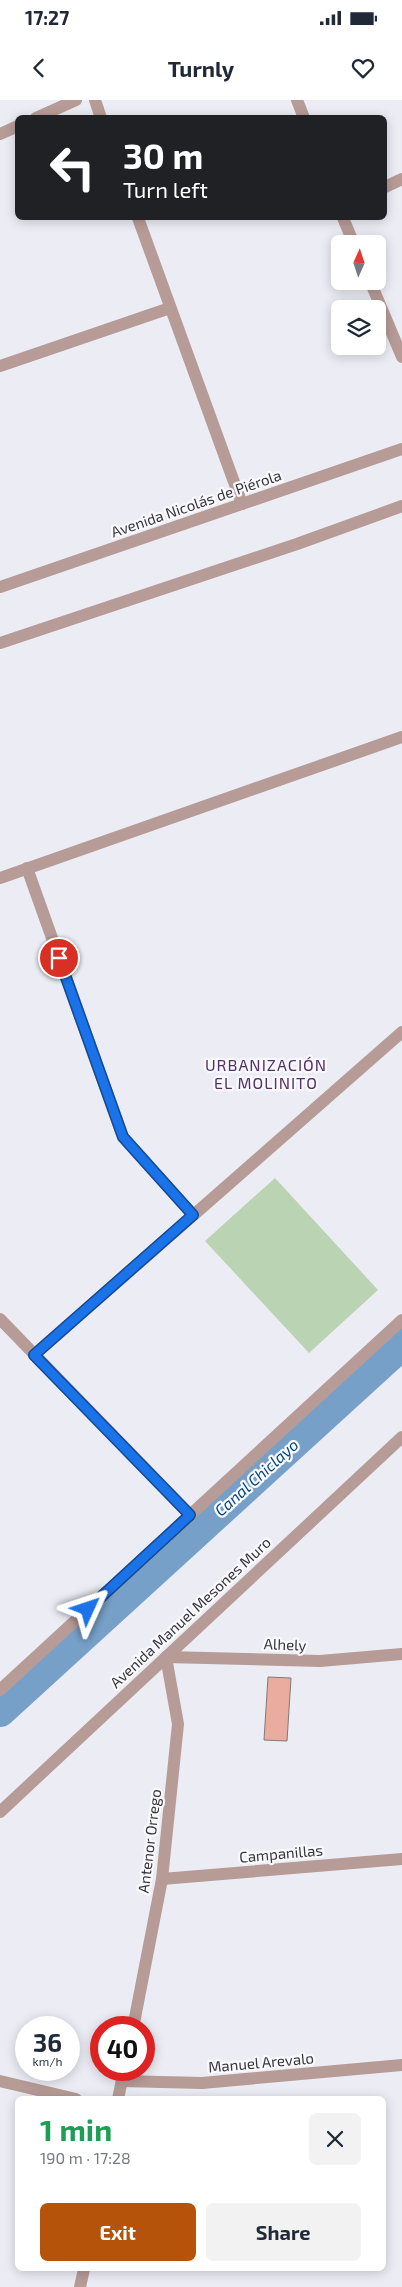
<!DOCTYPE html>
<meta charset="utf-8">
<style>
:root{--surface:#fff;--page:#f2f2f3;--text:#1f2937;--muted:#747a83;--accent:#b45309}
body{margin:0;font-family:"Exo 2",sans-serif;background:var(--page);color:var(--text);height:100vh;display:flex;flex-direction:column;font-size:19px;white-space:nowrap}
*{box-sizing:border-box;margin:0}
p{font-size:16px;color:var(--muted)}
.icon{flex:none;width:28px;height:28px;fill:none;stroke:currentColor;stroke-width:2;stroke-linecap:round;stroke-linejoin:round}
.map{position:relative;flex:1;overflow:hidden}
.drawer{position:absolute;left:15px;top:1996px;width:371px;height:175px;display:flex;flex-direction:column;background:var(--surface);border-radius:8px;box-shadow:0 2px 12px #0003}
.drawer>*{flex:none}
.top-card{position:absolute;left:15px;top:15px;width:372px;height:105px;border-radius:8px;box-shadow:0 2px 12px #0003;background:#202124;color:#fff;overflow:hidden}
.needle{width:32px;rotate:3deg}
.fabs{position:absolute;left:331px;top:135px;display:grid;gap:10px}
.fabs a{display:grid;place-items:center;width:55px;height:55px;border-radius:8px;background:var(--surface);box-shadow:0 2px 12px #0003;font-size:25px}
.speed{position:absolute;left:15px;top:1916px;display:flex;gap:10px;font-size:25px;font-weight:700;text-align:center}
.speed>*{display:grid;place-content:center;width:65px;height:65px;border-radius:50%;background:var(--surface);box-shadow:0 2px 12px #0003;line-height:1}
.speed small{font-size:12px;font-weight:400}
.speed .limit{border:8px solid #d22;background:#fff;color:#111}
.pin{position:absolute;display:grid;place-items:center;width:42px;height:42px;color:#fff;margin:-21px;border:2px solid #fff;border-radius:50%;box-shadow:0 1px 5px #0007}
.me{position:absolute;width:55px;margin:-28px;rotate:48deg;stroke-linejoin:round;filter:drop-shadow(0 0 4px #0008)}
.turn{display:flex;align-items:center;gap:18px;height:105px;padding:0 25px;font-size:22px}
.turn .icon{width:65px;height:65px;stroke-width:2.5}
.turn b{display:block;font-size:35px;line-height:42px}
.round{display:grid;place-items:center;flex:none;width:52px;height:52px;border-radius:8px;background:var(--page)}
.head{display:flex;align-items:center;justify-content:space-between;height:85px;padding:0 25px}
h1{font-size:30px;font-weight:700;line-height:38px;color:#1e9e55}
.primary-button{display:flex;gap:10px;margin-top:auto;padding:10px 25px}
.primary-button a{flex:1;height:58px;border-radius:8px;background:var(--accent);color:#fff;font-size:20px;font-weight:700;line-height:58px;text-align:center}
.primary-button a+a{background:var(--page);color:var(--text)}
.status{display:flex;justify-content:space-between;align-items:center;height:35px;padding:0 25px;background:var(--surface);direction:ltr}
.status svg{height:14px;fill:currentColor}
header{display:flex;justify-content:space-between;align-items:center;height:65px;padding:0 25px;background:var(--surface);font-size:22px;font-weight:700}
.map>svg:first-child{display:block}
.green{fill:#bad4b3}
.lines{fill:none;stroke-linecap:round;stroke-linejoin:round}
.canal{stroke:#77a0c8;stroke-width:32}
.building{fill:#eaac9f;stroke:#827978}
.minor{stroke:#b79b97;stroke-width:12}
.route-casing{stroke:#114b97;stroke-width:12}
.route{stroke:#1a73e8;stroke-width:9}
.labels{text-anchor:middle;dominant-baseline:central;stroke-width:4.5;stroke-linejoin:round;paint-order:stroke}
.street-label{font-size:15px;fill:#37373b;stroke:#f9f9fe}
.neighbourhood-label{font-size:16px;letter-spacing:1px;fill:#53316a;stroke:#f9f9fe}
.water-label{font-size:16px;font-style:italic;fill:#04487b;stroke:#f9f9fe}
</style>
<div class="status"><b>17:27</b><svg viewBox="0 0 49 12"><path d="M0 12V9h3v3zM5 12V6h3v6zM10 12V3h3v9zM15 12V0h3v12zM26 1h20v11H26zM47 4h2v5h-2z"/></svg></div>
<header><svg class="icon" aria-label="back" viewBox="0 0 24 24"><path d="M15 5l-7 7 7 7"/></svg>Turnly<svg class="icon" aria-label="heart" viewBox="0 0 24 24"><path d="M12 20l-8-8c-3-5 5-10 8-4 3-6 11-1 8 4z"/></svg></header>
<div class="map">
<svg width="402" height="2187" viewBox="0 0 402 2187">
<rect width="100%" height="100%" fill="#ebecf4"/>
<path class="green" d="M275 1078 378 1190 309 1253 205 1141Z"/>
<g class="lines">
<path class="canal" d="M0 1611 402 1244"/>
</g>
<path class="building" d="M268 1577 291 1578 287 1641 264 1640Z"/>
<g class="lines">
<g class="minor">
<path d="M95 0 101 18"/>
<path d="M297 0 304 18"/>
<path d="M36 18 76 0"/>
<path d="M0 34 18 26"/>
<path d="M385 87 402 79"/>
<path d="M138 118 242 404"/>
<path d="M343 118 354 144"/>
<path d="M370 181 402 257"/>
<path d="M0 266 170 208"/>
<path d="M0 487 402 349"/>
<path d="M0 543 297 444 402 406"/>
<path d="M27 768 123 1037 193 1115"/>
<path d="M0 778 402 637"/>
<path d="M0 1219 190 1415"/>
<path d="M34 1255 402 932"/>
<path d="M0 1590 402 1220"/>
<path d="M0 1712 402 1337"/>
<path d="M162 1779 402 1759"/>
<path d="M133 1928 162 1779 178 1624 166 1557 320 1561 402 1554"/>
<path d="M0 1981 76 1999"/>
<path d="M122 1981 202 1983 402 1965"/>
<path d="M118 1999 124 1970"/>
<path d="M80 2187 84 2169"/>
</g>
</g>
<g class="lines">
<g class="route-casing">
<path id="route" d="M59 858 123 1037 193 1115 34 1255 190 1415 88 1509"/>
</g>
<use href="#route" class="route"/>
</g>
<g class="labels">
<g class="street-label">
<text transform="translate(196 403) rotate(-19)">Avenida Nicolás de Piérola</text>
<text transform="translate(190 1512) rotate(-43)">Avenida Manuel Mesones Muro</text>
<text transform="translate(285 1544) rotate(2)">Alhely</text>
<text transform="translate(149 1741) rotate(-83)">Antenor Orrego</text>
<text transform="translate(281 1753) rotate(-5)">Campanillas</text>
<text transform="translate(261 1962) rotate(-5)">Manuel Arevalo</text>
</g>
<g class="neighbourhood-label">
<text x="266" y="964">URBANIZACIÓN<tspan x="266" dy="18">EL MOLINITO</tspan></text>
</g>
<g class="water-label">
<text transform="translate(256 1377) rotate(-42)">Canal Chiclayo</text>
</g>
</g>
</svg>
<div class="fabs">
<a><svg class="needle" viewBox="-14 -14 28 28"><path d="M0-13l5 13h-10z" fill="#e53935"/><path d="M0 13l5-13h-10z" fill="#747a83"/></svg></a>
<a><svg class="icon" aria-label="layers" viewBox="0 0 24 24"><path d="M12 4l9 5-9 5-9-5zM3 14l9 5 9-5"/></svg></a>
</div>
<div class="speed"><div>36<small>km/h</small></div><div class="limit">40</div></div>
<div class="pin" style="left:59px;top:858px;background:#d93025"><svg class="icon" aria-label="arrive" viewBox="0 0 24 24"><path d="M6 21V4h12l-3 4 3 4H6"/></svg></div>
<svg class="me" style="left:88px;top:1509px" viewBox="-20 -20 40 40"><path d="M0-17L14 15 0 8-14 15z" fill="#1a73e8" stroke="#fff" stroke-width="4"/></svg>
<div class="top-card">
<div class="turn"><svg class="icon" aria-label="left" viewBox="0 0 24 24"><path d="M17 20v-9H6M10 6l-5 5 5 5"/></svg><div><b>30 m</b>Turn left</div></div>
</div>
<section class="drawer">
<div class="head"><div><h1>1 min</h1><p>190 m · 17:28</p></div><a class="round"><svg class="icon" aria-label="close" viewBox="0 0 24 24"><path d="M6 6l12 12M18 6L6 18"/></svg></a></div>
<div class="primary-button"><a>Exit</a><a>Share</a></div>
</section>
</div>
